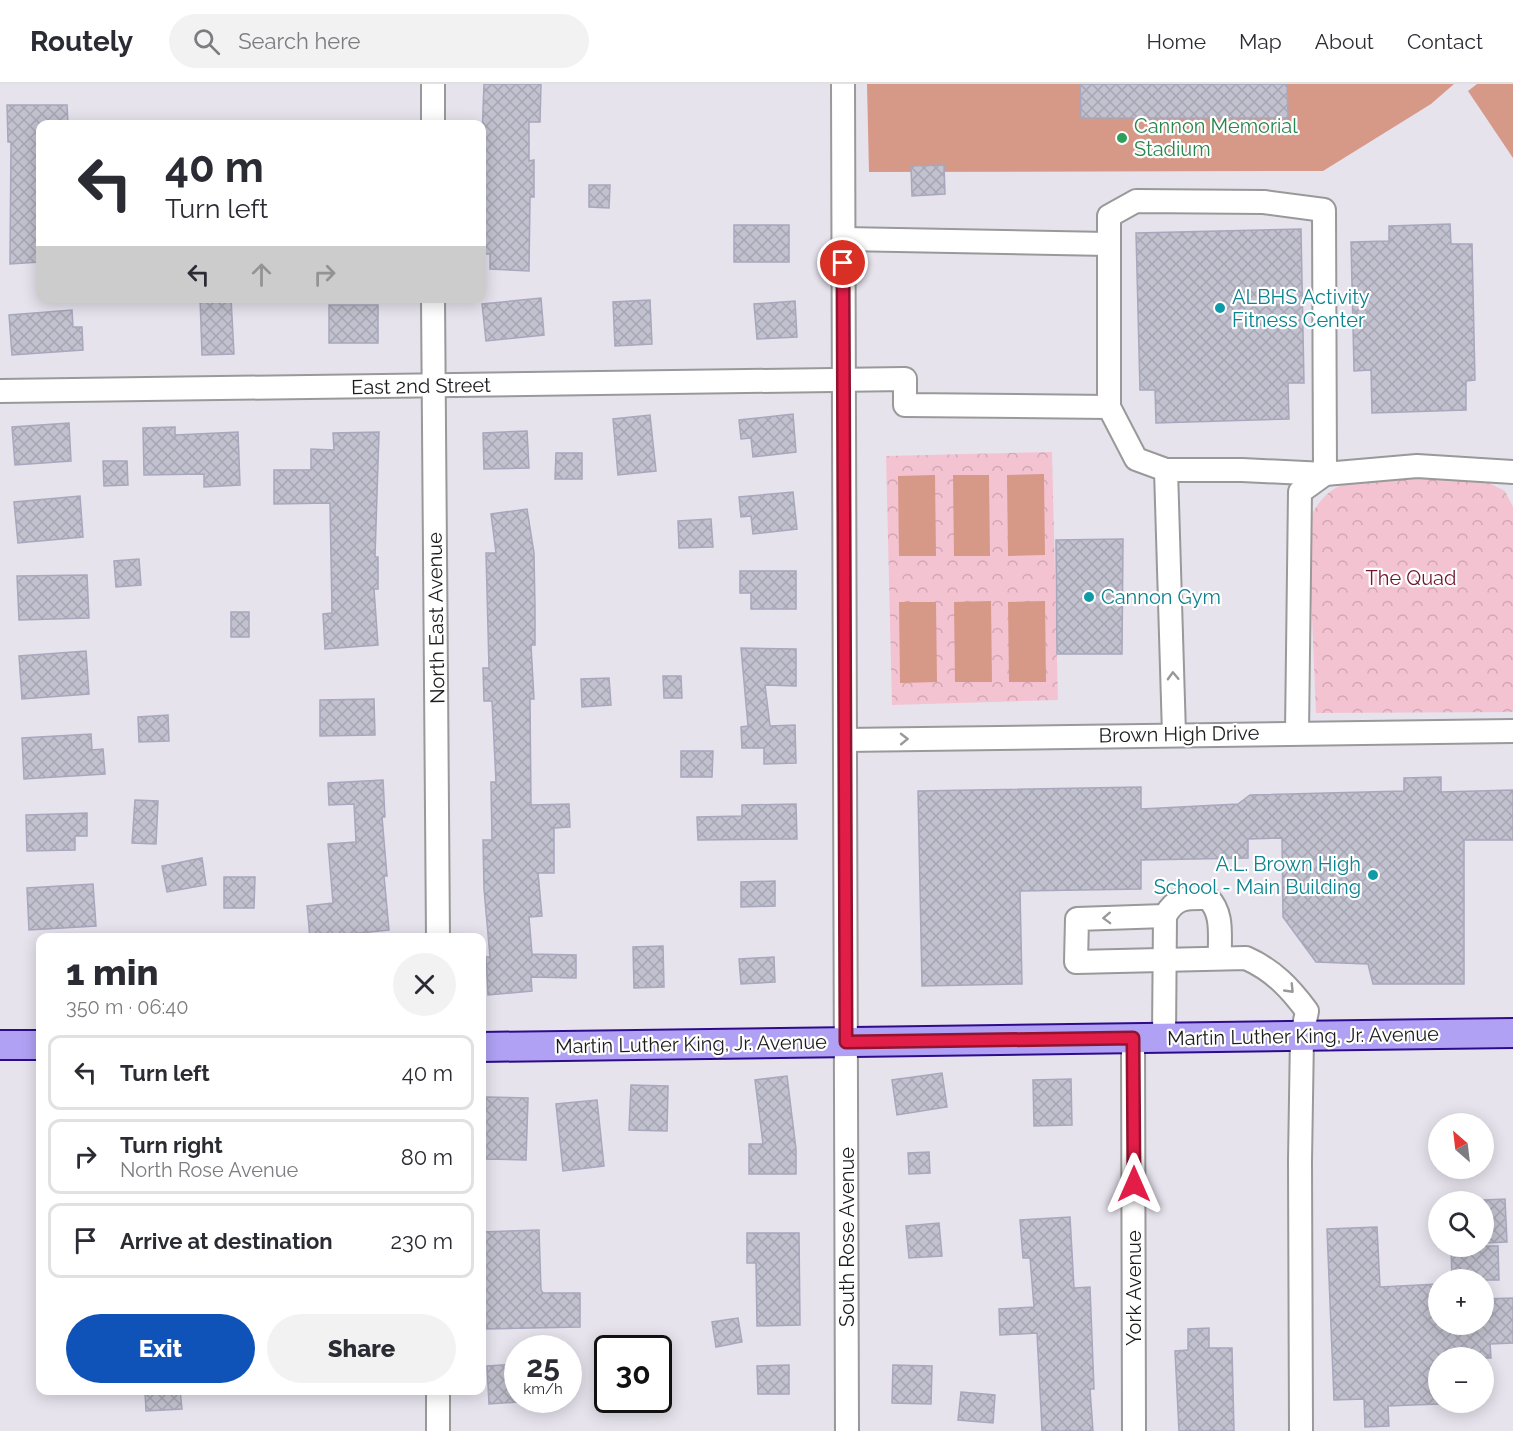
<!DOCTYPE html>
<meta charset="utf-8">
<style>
:root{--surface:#fff;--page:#f2f2f3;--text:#2b2b33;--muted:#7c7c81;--line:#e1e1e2;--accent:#1053b8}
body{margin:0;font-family:Raleway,sans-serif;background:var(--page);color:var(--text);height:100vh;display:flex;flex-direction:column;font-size:22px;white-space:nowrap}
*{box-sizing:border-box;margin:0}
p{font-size:20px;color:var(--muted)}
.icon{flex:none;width:33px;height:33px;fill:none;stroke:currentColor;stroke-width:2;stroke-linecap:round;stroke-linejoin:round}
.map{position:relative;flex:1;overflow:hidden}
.sheet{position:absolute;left:36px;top:849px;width:450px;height:462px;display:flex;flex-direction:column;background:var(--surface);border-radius:12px;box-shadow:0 3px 15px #0003}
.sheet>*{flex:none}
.guide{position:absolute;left:36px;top:36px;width:450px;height:183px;border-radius:12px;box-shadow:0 3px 15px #0003;background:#fff;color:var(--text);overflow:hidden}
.needle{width:39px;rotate:332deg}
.controls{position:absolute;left:1428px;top:1029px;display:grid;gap:12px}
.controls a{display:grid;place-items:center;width:66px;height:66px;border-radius:50%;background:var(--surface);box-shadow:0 3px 15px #0003;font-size:30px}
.speed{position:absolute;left:504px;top:1251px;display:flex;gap:12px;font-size:30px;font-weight:700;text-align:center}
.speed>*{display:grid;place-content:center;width:78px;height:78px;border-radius:50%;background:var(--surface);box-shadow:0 3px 15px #0003;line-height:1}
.speed small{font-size:15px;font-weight:400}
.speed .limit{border:3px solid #111;border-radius:9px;background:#fff;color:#111}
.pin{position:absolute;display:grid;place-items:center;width:51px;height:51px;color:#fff;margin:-26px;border:3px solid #fff;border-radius:50%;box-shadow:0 2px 6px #0007}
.me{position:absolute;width:66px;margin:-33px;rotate:0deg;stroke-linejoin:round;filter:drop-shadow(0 0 4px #0008)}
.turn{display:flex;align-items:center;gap:21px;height:126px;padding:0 30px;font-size:27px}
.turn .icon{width:78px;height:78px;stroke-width:2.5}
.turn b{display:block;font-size:42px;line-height:51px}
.lanes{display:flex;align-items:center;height:57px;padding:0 30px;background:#0003;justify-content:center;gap:30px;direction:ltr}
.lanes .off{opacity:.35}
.round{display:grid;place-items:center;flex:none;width:63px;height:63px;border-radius:32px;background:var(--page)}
.overview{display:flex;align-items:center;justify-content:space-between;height:102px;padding:0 30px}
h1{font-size:36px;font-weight:800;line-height:45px}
.action{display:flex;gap:12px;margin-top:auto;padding:12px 30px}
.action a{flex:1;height:69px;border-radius:36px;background:var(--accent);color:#fff;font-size:24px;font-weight:800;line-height:69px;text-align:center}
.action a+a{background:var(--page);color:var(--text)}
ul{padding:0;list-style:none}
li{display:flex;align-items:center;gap:18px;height:75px;margin:0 12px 9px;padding:0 18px;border:3px solid var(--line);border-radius:12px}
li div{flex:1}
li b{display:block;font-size:22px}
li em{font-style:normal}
header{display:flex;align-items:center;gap:36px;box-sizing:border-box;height:84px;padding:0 30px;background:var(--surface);border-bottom:2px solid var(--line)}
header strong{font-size:28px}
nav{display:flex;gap:33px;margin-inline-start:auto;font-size:21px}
.search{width:420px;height:54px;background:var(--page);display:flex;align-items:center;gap:15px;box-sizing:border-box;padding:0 21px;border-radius:33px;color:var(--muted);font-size:22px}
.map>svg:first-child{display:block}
.park{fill:url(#park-crowns)}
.pitch{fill:#d69887}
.building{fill:url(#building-cross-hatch);stroke:#a8a7bd;stroke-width:1.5}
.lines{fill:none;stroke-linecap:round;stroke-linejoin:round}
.minor-casing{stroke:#999;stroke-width:26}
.major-casing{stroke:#2e0c89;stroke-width:32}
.minor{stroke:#fff;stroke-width:22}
.major{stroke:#b0a1f4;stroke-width:28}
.oneway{stroke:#999}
.route-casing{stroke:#92132f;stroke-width:15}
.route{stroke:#e11d48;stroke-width:10}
.leisure-dot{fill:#2e9e5b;stroke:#fff;stroke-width:2}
.culture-dot{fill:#0f9aa8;stroke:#fff;stroke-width:2}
.labels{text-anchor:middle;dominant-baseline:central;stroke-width:4.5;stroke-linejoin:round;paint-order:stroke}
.leisure-label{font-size:20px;fill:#27864d;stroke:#fff;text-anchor:start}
.culture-label{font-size:20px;fill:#0d838f;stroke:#fff;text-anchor:start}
.street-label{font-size:20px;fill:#1c1c1c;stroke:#fff}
.park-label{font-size:20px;fill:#711431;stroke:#fff}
</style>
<header>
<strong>Routely</strong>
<div class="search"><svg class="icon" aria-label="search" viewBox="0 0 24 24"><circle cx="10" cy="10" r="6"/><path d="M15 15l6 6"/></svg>Search here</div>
<nav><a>Home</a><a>Map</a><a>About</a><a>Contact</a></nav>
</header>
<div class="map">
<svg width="1513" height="1347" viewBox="0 0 1513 1347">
<defs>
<pattern id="park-crowns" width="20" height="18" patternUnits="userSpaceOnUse" patternTransform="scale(1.5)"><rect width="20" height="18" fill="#f4c3d2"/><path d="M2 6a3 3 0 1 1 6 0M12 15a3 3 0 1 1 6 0" fill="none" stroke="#d1a7b4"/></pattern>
<pattern id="building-cross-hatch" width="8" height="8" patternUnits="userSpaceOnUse" patternTransform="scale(1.5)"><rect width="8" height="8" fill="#c2c1cf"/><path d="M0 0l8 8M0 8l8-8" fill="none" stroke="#a6a5b1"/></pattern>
</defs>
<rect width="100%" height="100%" fill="#e6e3ed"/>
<g class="park">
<path d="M1052 368 1058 616 892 621 886 372Z"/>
<path d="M1394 393 1479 394 1505 407 1513 423V628L1316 629 1308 437C1330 394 1350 398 1394 393Z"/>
</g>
<g class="pitch">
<path d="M867 0H1454L1431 20 1323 87 869 88Z"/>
<path d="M1477 0H1513V74L1468 7Z"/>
<path d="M1044 390 1045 471 1008 472 1007 391Z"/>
<path d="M935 391 936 472H899L898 392Z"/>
<path d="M953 391H989L990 472H954Z"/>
<path d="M991 517 992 598H955L954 518Z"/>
<path d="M1045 517 1046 598H1009L1008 518Z"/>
<path d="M899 518H936L937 598 900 599Z"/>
</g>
<g class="building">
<path d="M484 0H541L540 38H529V77L534 76V113H530L529 187 490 185V170H483L484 53 482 52Z"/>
<path d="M1080 0H1287L1288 34H1081Z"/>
<path d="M7 21H67L68 40H40V178L10 180 11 58H8Z"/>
<path d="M944 81 945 110 912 112 911 82Z"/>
<path d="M589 101H610L609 124 589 123Z"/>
<path d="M1450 140 1451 160H1472L1475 296 1466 297V326L1372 329 1371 286 1354 287 1351 158 1389 157V142Z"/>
<rect x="734" y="141" width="55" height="37"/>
<path d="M1301 145 1304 299H1288L1289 335 1156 339 1155 306H1140L1136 149Z"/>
<path d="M200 214H231L234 270 202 271Z"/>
<path d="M541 214 544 251 486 257 482 220Z"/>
<path d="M650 216 652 260 615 262 613 218Z"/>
<path d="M795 217 797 253 757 255 754 220Z"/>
<rect x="329" y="221" width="49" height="38"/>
<path d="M72 226 73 243H82L83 266 12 271 9 231Z"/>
<path d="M793 330 796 368 753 373 751 354 741 355 739 336Z"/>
<path d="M650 331 656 387 618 391 613 335Z"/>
<path d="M69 339 71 377 15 381 12 343Z"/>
<path d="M175 343V351L238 348 240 401 204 403V390L144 391 143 344Z"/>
<path d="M527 347 529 384 484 385 483 349Z"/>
<path d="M379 348 375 473H378V505H374L378 561 325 565 323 530 332 529 330 419 274 420V386H311V365L334 366 333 349Z"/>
<path d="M556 369H582V395H555Z"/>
<path d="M103 377H127L128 401 104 402Z"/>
<path d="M793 408 797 445 753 450 751 432 741 433 739 413Z"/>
<path d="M80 412 83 453 18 459 14 418Z"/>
<path d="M527 425 534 469 535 524V561H531L534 615H530L531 721 569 720 570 743 554 744V789H538L542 832 529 833 532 870 576 871V894L531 893 532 907 488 911 486 873H490L484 805 483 756H492L491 698H496L492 617H484L483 584H489L486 469H496L491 430Z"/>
<path d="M711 435 713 463 679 464 678 437Z"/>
<path d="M1123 455 1122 570H1057L1056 456Z"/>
<path d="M139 475 141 501 116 503 114 477Z"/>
<path d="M740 487H796V525H751V509H740Z"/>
<path d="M87 491 89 534 19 536 17 492Z"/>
<rect x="231" y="528" width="18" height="25"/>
<path d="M741 564 796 565V602L765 601 770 642 795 641 796 679 764 680V664H742L741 643 748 642Z"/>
<path d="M86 567 89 610 22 615 19 572Z"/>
<path d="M663 592H681L682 614H664Z"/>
<path d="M609 594 611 621 582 623 581 595Z"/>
<path d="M374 615 375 651 320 652V616Z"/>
<path d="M168 631 169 657 139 658 138 633Z"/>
<path d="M91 650 92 666 103 665 105 690 24 695 22 654Z"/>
<path d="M681 667H713L712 693H681Z"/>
<path d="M1441 693V708L1513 706V756H1464V900H1373L1368 880 1316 878 1283 833 1282 754 1248 755V774L1141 776V805L1020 807 1022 900 922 902 918 707 1141 703V725L1238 720 1250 711 1404 707V694Z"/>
<path d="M383 696 385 733H382L387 792H384L389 846 310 854 307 822 333 819 328 760 356 758 354 720 329 721 328 699Z"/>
<path d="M135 716 158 717 156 760 132 759Z"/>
<path d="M796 720 797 755 698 756 697 733 742 732V721Z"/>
<path d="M87 729V752H75V766L27 767 26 731Z"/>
<path d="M202 774 206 801 167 808 162 782Z"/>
<path d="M224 793H255L254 824H224Z"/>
<path d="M775 797V822L741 823V798Z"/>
<path d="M93 800 96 842 29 846 27 804Z"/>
<path d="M663 862 664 903 634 904 633 863Z"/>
<path d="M774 873 775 898 741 900 739 875Z"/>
<path d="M942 989 947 1023 897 1031 892 996Z"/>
<path d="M787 992 796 1065V1090H749V1060H763L755 996Z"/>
<path d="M1071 995 1072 1041 1034 1042 1033 996Z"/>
<path d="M631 1001 668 1002 667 1047 629 1046Z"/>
<path d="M486 1013 528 1014 526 1076 484 1075Z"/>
<path d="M597 1016 604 1082 563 1087 556 1020Z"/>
<path d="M929 1068 930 1089 909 1090 908 1069Z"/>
<path d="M1505 1115 1507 1158 1484 1159V1116Z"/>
<path d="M1070 1133 1074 1204 1090 1203 1094 1305H1090L1093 1347H1042L1037 1249 1000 1251 999 1225 1034 1223 1030 1174H1023L1020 1136Z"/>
<path d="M939 1139 942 1172 909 1174 906 1142Z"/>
<path d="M1377 1143 1380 1203 1438 1200V1240H1484V1215L1513 1214V1259L1490 1260 1491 1274H1438V1320L1388 1322 1389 1342 1365 1343 1364 1315 1334 1316 1327 1145Z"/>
<path d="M539 1146 541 1206 543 1209H580V1243L483 1245 482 1208H485L482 1148Z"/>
<path d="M747 1149H799L800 1241 757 1242 756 1179H747Z"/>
<path d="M1451 1162H1498L1499 1196H1452Z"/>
<path d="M738 1234 742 1258 716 1263 712 1238Z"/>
<path d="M1209 1244V1264H1232L1234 1347H1179L1175 1267 1188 1266V1245Z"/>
<path d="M518 1280V1318L489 1320 487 1282Z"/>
<path d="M789 1281V1310H758L757 1282Z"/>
<path d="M893 1281 932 1282 931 1320 892 1319Z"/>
<path d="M180 1306 182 1325 146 1327 145 1308Z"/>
<path d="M961 1308 995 1311 993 1339 958 1336Z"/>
</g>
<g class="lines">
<g class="minor-casing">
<g id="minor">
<path d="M843 0 847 1347"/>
<path d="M433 40V0"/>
<path d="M844 155 1108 160"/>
<path d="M433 214 438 854"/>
<path d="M0 307 905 295V321L1109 323 1136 375 1166 386H1242L1325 390 1324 126 1264 118 1136 117 1109 132V323"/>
<path d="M1166 386 1174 650"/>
<path d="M1297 648 1300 408 1325 390 1417 382 1513 388"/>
<path d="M845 656 1513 647"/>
<path d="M1165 832 1077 835 1076 878 1246 874C1273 886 1290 904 1307 927L1302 952 1300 1077 1301 1347"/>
<path d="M1164 953 1165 832C1176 812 1187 814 1208 814 1224 830 1219 852 1220 873"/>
<path d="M1133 954 1134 1347"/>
<path d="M438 1347V1306"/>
</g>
</g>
<g class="major-casing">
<g id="major">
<path d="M0 961H40"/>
<path d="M482 963 1513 949"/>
</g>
</g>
<use href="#minor" class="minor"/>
<use href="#major" class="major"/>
</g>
<defs><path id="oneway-chevron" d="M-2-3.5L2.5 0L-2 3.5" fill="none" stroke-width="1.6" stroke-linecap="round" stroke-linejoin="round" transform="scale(1.5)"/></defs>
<g class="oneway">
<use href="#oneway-chevron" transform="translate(1173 592) rotate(-92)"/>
<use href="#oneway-chevron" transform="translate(904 655) rotate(-1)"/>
<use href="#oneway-chevron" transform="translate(1107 834) rotate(178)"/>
<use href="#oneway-chevron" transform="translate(1290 905) rotate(46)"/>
</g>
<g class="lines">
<g class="route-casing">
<path id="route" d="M843 179 846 958 1133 954 1134 1100"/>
</g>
<use href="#route" class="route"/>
</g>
<circle class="leisure-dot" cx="1122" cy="54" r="6"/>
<g class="culture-dot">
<circle cx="1220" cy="224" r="6"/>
<circle cx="1089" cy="513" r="6"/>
<circle cx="1373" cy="791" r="6"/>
</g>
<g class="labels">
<g class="leisure-label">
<text x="1134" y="42">Cannon Memorial<tspan x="1134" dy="23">Stadium</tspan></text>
</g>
<g class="culture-label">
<text x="1232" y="213">ALBHS Activity<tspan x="1232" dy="23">Fitness Center</tspan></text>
<text x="1101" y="513">Cannon Gym</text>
<text x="1361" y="780" text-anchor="end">A.L. Brown High<tspan x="1361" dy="23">School - Main Building</tspan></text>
</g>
<g class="street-label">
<text transform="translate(421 302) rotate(-1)">East 2nd Street</text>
<text transform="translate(436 534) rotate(-91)">North East Avenue</text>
<text transform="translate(1179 650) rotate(-1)">Brown High Drive</text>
<text transform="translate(1303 952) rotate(-1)">Martin Luther King, Jr. Avenue</text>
<text transform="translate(691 960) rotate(-1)">Martin Luther King, Jr. Avenue</text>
<text transform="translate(847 1153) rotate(-90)">South Rose Avenue</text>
<text transform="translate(1134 1204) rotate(-90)">York Avenue</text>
</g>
<g class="park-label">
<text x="1411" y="494">The Quad</text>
</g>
</g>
</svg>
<div class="controls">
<a><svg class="needle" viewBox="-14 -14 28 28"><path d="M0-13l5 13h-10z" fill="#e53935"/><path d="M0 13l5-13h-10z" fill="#7c7c81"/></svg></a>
<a><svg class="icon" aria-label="search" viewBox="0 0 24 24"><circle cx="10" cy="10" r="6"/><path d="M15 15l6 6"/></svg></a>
<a>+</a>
<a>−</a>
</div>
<div class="speed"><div>25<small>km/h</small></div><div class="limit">30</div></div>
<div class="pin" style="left:843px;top:179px;background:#d93025"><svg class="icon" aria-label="arrive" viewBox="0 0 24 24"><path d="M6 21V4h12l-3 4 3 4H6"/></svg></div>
<svg class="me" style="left:1134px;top:1100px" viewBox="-20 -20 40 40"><path d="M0-17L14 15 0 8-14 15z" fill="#e11d48" stroke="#fff" stroke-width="4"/></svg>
<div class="guide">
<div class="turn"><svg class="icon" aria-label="left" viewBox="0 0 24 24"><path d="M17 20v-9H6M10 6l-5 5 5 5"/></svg><div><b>40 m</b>Turn left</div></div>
<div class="lanes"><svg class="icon" aria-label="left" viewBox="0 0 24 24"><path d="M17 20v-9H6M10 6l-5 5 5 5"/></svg><svg class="icon off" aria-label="ahead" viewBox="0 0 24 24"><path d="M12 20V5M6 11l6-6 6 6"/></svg><svg class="icon off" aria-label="right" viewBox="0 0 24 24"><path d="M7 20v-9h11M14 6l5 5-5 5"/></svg></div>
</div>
<section class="sheet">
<div class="overview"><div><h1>1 min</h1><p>350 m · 06:40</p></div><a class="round"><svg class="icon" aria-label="close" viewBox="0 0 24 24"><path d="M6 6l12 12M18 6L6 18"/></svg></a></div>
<ul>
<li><svg class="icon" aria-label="left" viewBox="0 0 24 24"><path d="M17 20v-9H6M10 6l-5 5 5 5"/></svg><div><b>Turn left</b></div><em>40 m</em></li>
<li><svg class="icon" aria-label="right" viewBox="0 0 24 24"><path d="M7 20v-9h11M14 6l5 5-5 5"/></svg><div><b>Turn right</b><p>North Rose Avenue</p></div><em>80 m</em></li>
<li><svg class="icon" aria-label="arrive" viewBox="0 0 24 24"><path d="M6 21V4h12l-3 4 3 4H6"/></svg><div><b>Arrive at destination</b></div><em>230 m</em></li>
</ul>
<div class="action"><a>Exit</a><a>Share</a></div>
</section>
</div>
